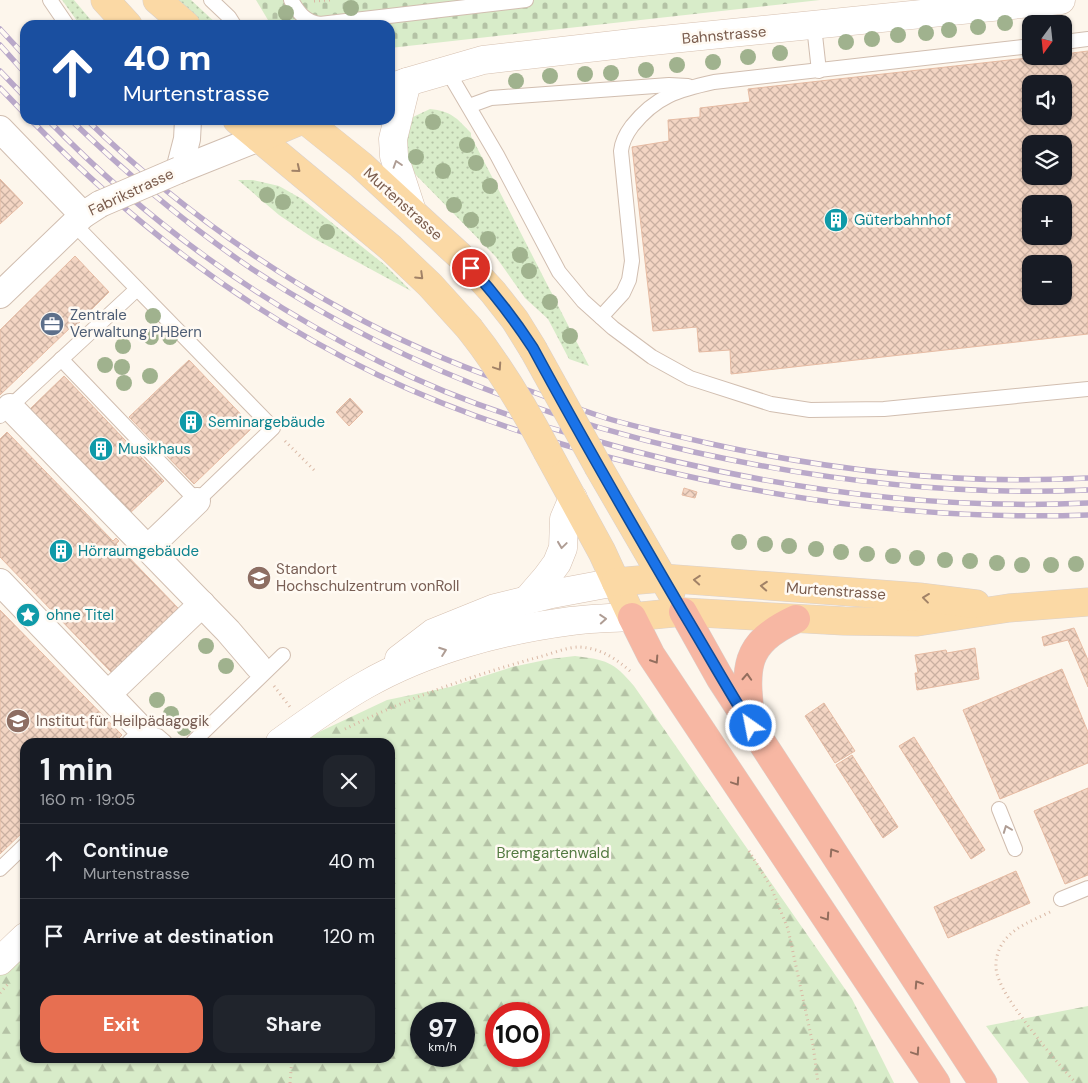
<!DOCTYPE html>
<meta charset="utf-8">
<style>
:root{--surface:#171b24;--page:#20242c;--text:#f1f3f6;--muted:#9ea1a6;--line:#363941;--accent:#e76f51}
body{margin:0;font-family:"DM Sans",sans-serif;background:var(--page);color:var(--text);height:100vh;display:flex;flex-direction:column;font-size:19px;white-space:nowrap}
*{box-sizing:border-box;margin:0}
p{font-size:16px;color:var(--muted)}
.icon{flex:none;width:28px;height:28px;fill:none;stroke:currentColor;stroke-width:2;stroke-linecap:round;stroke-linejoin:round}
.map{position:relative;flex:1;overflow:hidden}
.panel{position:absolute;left:20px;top:738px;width:375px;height:325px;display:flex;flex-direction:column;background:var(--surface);border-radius:15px;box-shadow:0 1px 4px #0004}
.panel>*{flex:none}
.guide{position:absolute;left:20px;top:20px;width:375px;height:105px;border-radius:15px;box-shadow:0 1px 4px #0004;background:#1a4fa0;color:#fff;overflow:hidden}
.needle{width:32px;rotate:195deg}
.tools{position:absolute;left:1022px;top:15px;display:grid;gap:10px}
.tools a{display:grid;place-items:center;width:50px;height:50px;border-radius:10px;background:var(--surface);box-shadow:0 1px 4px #0004;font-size:25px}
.speed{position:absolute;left:410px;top:1002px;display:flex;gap:10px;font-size:25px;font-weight:700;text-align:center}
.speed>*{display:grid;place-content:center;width:65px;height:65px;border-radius:50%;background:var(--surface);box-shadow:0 1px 4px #0004;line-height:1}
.speed small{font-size:12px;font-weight:400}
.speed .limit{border:8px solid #d22;background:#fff;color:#111}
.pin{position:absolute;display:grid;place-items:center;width:42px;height:42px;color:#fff;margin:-21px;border:2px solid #fff;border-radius:50%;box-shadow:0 1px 5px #0007}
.me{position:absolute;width:55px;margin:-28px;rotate:327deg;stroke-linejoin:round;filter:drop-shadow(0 0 4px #0008)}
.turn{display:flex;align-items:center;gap:18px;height:105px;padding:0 20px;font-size:22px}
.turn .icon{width:65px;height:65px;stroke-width:2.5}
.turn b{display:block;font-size:35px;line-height:42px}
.round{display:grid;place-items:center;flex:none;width:52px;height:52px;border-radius:15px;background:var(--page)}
.summary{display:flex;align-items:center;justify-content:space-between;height:85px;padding:0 20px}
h1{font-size:30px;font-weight:700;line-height:38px}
.primary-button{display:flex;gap:10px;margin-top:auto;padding:10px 20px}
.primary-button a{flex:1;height:58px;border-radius:15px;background:var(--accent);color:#fff;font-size:20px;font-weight:700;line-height:58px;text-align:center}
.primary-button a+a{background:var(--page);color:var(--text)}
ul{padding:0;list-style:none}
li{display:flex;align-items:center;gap:15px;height:75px;padding:0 20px;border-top:1px solid var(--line)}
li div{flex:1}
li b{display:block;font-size:19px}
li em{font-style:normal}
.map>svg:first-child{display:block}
.grass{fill:url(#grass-dots)}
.forest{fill:url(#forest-firs);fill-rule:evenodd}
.cemetery{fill:url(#cemetery-stones)}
.building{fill:url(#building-cross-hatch);stroke:#e6bba3;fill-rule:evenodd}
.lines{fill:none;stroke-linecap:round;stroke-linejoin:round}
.lane-casing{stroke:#d1beb0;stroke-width:16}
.street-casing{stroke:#d1beb0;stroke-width:28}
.secondary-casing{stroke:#d6c0b0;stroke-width:29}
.primary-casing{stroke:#dad1cd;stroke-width:29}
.highway-casing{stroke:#dad1cd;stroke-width:29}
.path{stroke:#d9b8a5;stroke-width:3;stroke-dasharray:1 4;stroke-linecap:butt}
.lane{stroke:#fff;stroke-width:14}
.street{stroke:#fff;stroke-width:26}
.secondary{stroke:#fff;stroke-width:28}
.primary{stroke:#fbd9a5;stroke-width:28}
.highway{stroke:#f7b7a3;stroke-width:28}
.rail-casing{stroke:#b9a8c9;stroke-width:5.5}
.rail{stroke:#fffaf3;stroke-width:4;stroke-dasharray:11;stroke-linecap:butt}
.street-bridge-casing{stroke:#d1beb0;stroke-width:28;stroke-linecap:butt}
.primary-bridge-casing{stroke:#dad1cd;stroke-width:29;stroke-linecap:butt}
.street-bridge{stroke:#fff;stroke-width:26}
.primary-bridge{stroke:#fbd9a5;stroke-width:28}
.tree{fill:#a0b28e}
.oneway{stroke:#af9d94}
.oneway2{stroke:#a18267}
.oneway3{stroke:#936e5e}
.route-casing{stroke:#114b97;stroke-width:12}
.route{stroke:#1a73e8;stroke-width:9}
.labels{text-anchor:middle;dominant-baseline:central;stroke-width:5;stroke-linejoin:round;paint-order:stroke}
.street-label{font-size:15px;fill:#7a5c4d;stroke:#fffaf3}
.culture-label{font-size:15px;fill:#0d838f;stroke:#fffaf3;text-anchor:start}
.service-label{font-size:15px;fill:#4e5e75;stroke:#fffaf3;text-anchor:start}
.education-label{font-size:15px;fill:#785e54;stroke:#fffaf3;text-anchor:start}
.park-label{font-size:15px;fill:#537a41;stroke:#fffaf3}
</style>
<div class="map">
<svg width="1088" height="1083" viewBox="0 0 1088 1083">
<defs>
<pattern id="grass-dots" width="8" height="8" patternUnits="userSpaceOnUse" patternTransform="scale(1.25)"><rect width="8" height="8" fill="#d8ecc9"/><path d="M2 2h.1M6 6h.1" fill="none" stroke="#b4c2a5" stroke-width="1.8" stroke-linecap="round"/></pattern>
<pattern id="forest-firs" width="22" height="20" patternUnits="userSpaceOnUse" patternTransform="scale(1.25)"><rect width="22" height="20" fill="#d8ecc9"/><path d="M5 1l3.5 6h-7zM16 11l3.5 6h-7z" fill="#b4c2a5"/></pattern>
<pattern id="cemetery-stones" width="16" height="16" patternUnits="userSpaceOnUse" patternTransform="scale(1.25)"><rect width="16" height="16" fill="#d8ecc9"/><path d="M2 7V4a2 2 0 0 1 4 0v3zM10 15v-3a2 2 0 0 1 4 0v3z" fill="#b4c2a5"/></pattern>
<pattern id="building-cross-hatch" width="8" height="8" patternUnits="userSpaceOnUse" patternTransform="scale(1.25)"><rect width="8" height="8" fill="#f3d5c3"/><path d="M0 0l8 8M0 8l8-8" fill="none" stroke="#cab0a1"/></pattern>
</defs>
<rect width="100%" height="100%" fill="#fdf6ec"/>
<g class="grass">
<path d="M62 0H74L95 25H80Z"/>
<path d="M175 0H191L218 25H205Z"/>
<path d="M430 109C451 111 457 118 471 133V136L589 366 569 359 548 319 525 298 496 257 415 174 405 154 407 125 413 117Z"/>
<path d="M238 180H253L279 186 302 199 385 265 411 291 313 238 279 215Z"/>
</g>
<g class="forest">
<path d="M575 656C606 660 613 661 634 686L852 999 894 1083H0V975L25 953V1058H390V742H304L319 732 387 700 450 687 512 667 550 659ZM421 1014H464V1056H421ZM496 1014H539V1056H496Z"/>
<path d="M1088 1006V1083H1029L986 1026Z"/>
</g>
<path class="cemetery" d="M256 0H820L390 48V25H271Z"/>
<g class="building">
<path d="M1088 51V334L731 374 730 350 699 352 697 327 653 331 632 147 669 141 668 120 700 117V108L750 102 748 89 1045 56H1064V54ZM1031 84H1064V116H1031ZM1031 144H1064V176H1031ZM1031 204H1064V236H1031ZM1031 264H1064V296H1031Z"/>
<path d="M0 179 23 203 0 224Z"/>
<path d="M75 256 109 292 84 317 77 325 72 326 0 395V330Z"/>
<path d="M189 360 253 427 194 484 129 417Z"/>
<path d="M64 376 164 481 129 514 29 410Z"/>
<path d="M350 398 363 412 349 426 336 412Z"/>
<path d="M7 432 113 541 116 538 119 541 116 544 178 608 112 673 0 557V439Z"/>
<path d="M684 488 697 492 695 498 682 495Z"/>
<path d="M0 610 122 735 115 742H25V830L0 854Z"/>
<path d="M1074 628 1088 660V687L1068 640 1044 646 1042 637Z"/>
<path d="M975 648 979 679 917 690 915 673H918L915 655 946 650 947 653Z"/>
<path d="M1062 669 1088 732V763L1000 799 963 710Z"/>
<path d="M824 703 855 751 835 763 805 716Z"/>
<path d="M914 737 985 850 971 859 899 746Z"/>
<path d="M852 755 898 827 883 838 836 765Z"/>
<path d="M1088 788V875L1065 884 1034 811Z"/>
<path d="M1016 871 1030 903 948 938 934 907Z"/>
</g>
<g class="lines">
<g class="lane-casing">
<g id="lane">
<path d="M50 0 67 25"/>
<path d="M211 0 229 17 234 25"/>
<path d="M291 0C298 12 305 22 320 24L526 0"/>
<path d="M814 26 819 71"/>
<path d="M1064 42 1088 39"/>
<path d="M447 70 497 155 559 272 583 301 613 328 652 357 690 378 771 404 810 410 884 409 1088 389"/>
<path d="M469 106 491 98 669 85 688 86"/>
<path d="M601 317 623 293 629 280 632 261 621 151C622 141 626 134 632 126 656 96 678 90 714 82L1031 46"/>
<path d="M61 359 197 501 273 428 74 224"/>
<path d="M0 416 137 289"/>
<path d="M129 742 142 730 158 736 165 742"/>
<path d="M193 742 283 655"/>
<path d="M999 809 1015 849"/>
<path d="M0 869 25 845"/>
<path d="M1061 899 1088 888"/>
</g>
</g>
<g class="street-casing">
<g id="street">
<path d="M0 129 83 215"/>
<path d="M179 170 259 138"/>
<path d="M179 170 187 139 188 120"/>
<path d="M0 295 83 215 100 204"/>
<path d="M10 407 228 631 258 666"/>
<path d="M148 548 197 501"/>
<path d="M0 582 142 730"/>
<path d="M108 694 202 604"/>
</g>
</g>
<g class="secondary-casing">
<g id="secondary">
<path d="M407 82 393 139 394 156 412 211"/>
<path d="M390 88 407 82 483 60 632 43 1061 0"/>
<path d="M527 600 546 578 557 563 563 548 564 519 573 498"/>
<path d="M399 659 433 633 495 608 552 594 616 582"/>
<path d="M280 742C308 722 335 702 365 685 426 650 502 630 571 621 591 618 612 618 632 617"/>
<path d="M0 961 25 937"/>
</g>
</g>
<g class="primary-casing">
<g id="primary">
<path d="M105 0 128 25"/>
<path d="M157 0 186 25"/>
<path d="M237 120 391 248 430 285 469 328"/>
<path d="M305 120 361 165 460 256 493 292 515 320 533 349"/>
<path d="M259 138 302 120"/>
<path d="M548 453 602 552 632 617 683 612 844 621 917 622 1009 608 1088 602"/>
<path d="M599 468 671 592"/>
<path d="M616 582 662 578 919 597 976 604"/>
</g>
</g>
<g class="highway-casing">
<g id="highway">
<path d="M683 612 720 678 983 1083"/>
<path d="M632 617 651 655 936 1083"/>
<path d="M751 722C745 668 742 644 796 619"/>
</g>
</g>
<g class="path">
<path d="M314 1 330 0"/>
<path d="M285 441 316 472"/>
<path d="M274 686 290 707"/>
<path d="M345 729C406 699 473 675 539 657 551 654 567 647 579 647 600 648 615 658 630 671"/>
<path d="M749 851 771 887 788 929 813 1045 818 1083"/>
<path d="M1050 912C1032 921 1013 927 1002 944 996 954 994 966 998 977 1004 994 1016 1009 1026 1023 1042 1044 1058 1064 1076 1083"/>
<path d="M0 993 8 984"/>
<path d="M290 1083 292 1058"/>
</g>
<use href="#lane" class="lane"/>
<use href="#street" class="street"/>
<use href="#secondary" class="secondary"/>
<use href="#primary" class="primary"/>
<use href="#highway" class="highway"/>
<g class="rail-casing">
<g id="rail">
<path d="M0 29 25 56"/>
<path d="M0 45 25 73"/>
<path d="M0 71 25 97"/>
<path d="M0 88 25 114"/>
<path d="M31 120C131 223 248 312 378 375 464 416 555 445 648 467 795 503 937 520 1088 515"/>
<path d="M48 120C144 219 257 301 380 362 424 384 471 403 518 418 538 425 559 430 579 436 744 484 915 511 1088 503"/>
<path d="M71 120C127 174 187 225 252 269 386 358 538 417 694 452 824 481 955 496 1088 490"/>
<path d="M87 120C164 195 252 260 347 312 406 345 469 370 533 392 557 401 581 410 606 418 639 428 673 435 707 443 832 471 960 485 1088 478"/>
</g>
</g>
<use href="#rail" class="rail"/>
<g class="street-bridge-casing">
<path id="street-bridge" d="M100 204 179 170"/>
</g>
<g class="primary-bridge-casing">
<g id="primary-bridge">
<path d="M469 328C500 367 525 409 548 453"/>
<path d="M533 349 599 468"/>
</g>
</g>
<use href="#street-bridge" class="street-bridge"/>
<use href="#primary-bridge" class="primary-bridge"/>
</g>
<g class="tree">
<circle cx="351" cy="8" r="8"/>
<circle cx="286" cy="13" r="8"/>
<circle cx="1005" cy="23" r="8"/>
<circle cx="978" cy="27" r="8"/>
<circle cx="949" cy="30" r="8"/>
<circle cx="926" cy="33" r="8"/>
<circle cx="898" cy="35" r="8"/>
<circle cx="872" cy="39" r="8"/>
<circle cx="846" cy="42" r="8"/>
<circle cx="780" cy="53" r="8"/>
<circle cx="748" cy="57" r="8"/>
<circle cx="713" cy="62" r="8"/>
<circle cx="677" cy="65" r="8"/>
<circle cx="646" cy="70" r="8"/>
<circle cx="611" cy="73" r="8"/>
<circle cx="585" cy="74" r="8"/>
<circle cx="550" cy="76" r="8"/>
<circle cx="516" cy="81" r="8"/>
<circle cx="433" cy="122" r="8"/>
<circle cx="467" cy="145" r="8"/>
<circle cx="416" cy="157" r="8"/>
<circle cx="476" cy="163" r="8"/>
<circle cx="443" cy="171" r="8"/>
<circle cx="490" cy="186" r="8"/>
<circle cx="267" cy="195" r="8"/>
<circle cx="283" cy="202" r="8"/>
<circle cx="454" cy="205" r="8"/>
<circle cx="471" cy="220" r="8"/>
<circle cx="327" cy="232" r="8"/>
<circle cx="488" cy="239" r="8"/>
<circle cx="520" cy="255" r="8"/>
<circle cx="529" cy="271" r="8"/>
<circle cx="550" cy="302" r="8"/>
<circle cx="153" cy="316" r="8"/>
<circle cx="570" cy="336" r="8"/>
<circle cx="151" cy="337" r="8"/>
<circle cx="170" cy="337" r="8"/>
<circle cx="123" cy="346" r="8"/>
<circle cx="105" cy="365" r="8"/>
<circle cx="122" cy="367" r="8"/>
<circle cx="150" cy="376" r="8"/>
<circle cx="124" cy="383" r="8"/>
<circle cx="739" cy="542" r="8"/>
<circle cx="765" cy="544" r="8"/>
<circle cx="789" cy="546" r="8"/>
<circle cx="816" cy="549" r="8"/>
<circle cx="841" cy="552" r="8"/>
<circle cx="867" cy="554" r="8"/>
<circle cx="893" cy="556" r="8"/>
<circle cx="917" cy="558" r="8"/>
<circle cx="945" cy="560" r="8"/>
<circle cx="970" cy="561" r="8"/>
<circle cx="997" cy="563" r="8"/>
<circle cx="1076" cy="564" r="8"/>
<circle cx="1022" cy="565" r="8"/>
<circle cx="1051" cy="565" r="8"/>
<circle cx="206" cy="646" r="8"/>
<circle cx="226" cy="666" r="8"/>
<circle cx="157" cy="700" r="8"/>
<circle cx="171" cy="714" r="8"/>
<circle cx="184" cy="728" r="8"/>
</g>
<defs><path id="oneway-chevron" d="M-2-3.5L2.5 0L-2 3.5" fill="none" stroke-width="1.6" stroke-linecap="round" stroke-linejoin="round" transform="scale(1.25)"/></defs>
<g class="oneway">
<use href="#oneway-chevron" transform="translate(397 164) rotate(-108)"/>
<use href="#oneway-chevron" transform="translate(562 545) rotate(98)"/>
<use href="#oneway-chevron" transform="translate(603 619) rotate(-4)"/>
<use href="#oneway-chevron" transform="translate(443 651) rotate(-20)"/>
<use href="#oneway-chevron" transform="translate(1007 829) rotate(-111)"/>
</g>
<g class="oneway2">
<use href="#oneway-chevron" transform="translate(297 169) rotate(39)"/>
<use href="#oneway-chevron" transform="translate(420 276) rotate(44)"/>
<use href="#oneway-chevron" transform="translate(498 367) rotate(56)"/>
<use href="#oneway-chevron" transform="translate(697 580) rotate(-176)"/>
<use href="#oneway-chevron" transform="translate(764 586) rotate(-176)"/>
<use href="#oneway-chevron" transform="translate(926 598) rotate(-173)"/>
</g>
<g class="oneway3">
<use href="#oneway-chevron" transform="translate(655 660) rotate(57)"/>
<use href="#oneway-chevron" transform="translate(747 677) rotate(-87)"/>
<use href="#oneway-chevron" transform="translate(736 782) rotate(56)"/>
<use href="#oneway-chevron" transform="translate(833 852) rotate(-123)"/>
<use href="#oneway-chevron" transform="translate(826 917) rotate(56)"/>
<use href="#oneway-chevron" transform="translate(918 984) rotate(-123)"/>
<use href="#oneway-chevron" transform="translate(916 1052) rotate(56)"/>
</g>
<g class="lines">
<g class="route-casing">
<path id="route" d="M471 268C494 293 514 319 533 348 581 437 632 525 683 612 706 650 727 688 751 726"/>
</g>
<use href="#route" class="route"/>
</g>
<defs>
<g id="building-disc" transform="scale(1.25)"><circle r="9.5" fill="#0f9aa8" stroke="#fffaf3"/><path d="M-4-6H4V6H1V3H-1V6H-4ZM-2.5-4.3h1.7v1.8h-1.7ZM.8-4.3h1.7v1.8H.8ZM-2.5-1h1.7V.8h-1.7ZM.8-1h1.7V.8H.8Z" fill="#fff"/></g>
<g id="office-disc" transform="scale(1.25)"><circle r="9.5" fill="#5c6f8a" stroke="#fffaf3"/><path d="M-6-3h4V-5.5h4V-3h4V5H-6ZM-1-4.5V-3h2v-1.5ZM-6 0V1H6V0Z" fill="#fff"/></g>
<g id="university-disc" transform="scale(1.25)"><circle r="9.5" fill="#8d6e63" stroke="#fffaf3"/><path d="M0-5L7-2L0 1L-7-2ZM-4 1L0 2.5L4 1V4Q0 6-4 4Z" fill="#fff"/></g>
<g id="sight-disc" transform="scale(1.25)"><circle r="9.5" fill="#0f9aa8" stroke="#fffaf3"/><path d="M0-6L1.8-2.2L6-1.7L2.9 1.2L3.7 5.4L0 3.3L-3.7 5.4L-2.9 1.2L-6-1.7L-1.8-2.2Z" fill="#fff"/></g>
</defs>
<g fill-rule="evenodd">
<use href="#building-disc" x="836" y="220"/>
<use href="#office-disc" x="52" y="324"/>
<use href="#building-disc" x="191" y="422"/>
<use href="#building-disc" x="101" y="449"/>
<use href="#building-disc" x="61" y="551"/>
<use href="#university-disc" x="259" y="578"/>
<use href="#sight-disc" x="28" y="615"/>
<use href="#university-disc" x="18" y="721"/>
</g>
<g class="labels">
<g class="street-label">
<text transform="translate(724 35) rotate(-5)">Bahnstrasse</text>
<text transform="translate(131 192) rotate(-25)">Fabrikstrasse</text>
<text transform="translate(403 204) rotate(42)">Murtenstrasse</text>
<text transform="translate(836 591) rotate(4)">Murtenstrasse</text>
</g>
<g class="culture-label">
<text x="854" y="220">Güterbahnhof</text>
<text x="208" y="422">Seminargebäude</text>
<text x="118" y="449">Musikhaus</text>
<text x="78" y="551">Hörraumgebäude</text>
<text x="46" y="615">ohne Titel</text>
</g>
<g class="service-label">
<text x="70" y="315">Zentrale<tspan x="70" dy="17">Verwaltung PHBern</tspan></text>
</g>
<g class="education-label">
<text x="276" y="569">Standort<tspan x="276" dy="17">Hochschulzentrum vonRoll</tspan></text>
<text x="36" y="721">Institut für Heilpädagogik</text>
</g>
<g class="park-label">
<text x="553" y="853">Bremgartenwald</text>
</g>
</g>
</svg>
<div class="tools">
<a><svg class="needle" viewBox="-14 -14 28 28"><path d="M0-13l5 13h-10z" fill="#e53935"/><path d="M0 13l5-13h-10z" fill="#9ea1a6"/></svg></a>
<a><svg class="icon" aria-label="sound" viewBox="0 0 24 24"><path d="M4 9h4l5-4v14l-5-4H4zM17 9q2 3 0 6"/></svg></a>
<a><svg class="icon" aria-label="layers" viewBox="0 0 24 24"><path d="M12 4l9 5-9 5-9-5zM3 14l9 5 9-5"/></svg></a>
<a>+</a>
<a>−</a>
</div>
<div class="speed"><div>97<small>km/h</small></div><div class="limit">100</div></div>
<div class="pin" style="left:471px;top:268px;background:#d93025"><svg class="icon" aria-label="arrive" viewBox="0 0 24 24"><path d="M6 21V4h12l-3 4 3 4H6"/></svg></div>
<svg class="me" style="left:751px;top:726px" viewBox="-20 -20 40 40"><circle r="17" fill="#1a73e8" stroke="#fff" stroke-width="3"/><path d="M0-11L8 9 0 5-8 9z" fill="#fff"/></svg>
<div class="guide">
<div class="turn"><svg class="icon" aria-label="ahead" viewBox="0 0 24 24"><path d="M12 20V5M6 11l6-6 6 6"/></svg><div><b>40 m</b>Murtenstrasse</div></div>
</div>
<section class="panel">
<div class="summary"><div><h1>1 min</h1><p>160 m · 19:05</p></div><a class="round"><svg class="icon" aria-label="close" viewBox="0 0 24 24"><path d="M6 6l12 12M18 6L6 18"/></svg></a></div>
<ul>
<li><svg class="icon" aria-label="ahead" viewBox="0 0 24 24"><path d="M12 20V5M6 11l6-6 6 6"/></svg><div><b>Continue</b><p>Murtenstrasse</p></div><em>40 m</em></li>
<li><svg class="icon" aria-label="arrive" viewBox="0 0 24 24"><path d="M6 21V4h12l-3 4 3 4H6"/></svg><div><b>Arrive at destination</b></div><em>120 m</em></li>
</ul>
<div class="primary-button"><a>Exit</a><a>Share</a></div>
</section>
</div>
